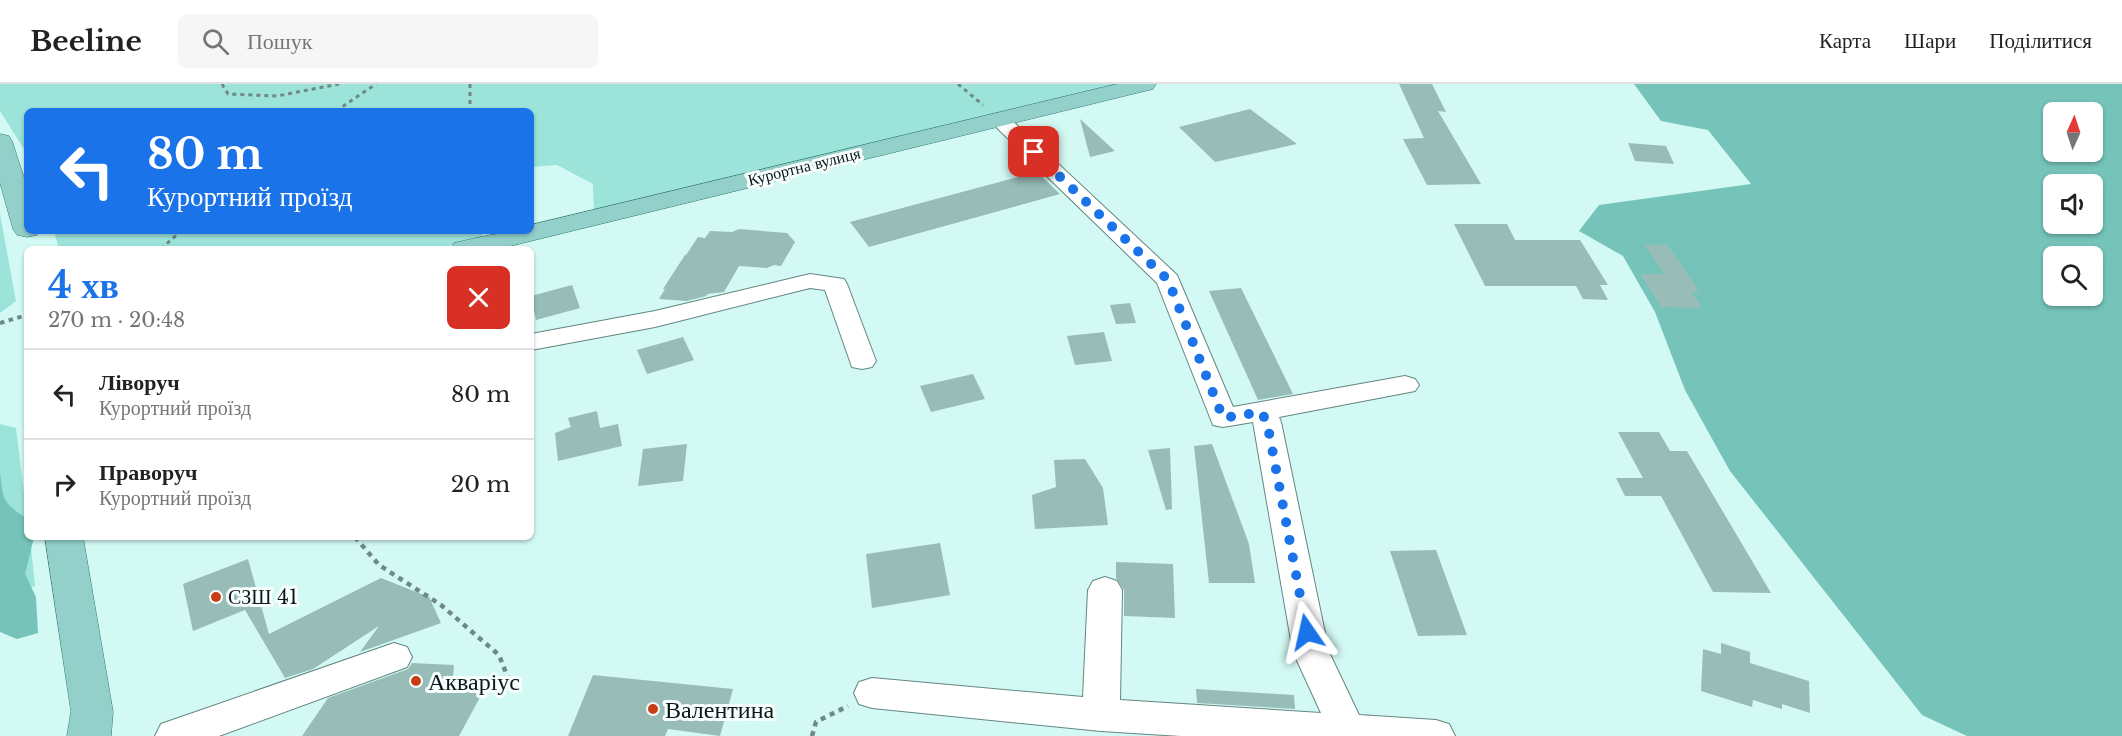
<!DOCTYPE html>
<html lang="uk">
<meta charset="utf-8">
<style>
:root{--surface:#fff;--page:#f6f6f6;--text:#222;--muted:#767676;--line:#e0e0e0;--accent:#1a73e8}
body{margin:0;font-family:"Libre Baskerville",serif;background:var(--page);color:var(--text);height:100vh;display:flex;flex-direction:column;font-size:22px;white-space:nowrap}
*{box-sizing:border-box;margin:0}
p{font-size:20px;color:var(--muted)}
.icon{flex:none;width:33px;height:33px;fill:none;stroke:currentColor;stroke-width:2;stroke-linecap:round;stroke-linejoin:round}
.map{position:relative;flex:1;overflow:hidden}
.details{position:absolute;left:24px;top:162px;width:510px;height:294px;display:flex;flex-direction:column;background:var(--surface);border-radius:9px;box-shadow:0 2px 4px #0004}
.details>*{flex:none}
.banner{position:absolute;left:24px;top:24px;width:510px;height:126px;border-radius:9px;box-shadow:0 2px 4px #0004;background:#1a73e8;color:#fff;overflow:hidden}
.needle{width:39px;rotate:3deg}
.fabs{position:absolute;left:2043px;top:18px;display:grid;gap:12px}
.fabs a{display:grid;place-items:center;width:60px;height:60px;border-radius:9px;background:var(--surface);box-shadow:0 2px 4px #0004;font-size:30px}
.pin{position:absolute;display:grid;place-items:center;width:51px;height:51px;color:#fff;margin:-26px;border-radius:12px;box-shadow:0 3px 9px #0006}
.me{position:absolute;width:66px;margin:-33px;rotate:349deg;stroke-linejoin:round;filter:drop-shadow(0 0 4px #0008)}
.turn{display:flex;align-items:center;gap:21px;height:126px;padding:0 24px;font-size:27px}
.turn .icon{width:78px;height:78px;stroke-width:2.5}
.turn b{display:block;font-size:42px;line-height:51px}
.round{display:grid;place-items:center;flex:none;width:63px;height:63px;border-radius:9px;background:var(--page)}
.overview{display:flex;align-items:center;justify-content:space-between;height:102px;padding:0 24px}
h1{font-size:36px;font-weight:700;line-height:45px;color:var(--accent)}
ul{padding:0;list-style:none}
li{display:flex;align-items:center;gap:18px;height:90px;padding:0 24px;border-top:2px solid var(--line)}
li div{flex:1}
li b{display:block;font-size:22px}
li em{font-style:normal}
header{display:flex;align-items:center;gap:36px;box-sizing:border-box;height:84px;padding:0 30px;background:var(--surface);border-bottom:2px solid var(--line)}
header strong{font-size:28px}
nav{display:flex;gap:33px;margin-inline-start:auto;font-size:21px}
.search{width:420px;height:54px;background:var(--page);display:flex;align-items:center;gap:15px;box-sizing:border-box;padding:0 21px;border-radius:9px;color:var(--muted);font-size:22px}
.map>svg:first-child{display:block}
.green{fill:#9ce3da}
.forest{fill:#75c3b9;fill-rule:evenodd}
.building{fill:#98bdb8}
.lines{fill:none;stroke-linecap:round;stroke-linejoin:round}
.minor-casing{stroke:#638681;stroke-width:2}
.major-casing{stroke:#367b74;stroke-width:1}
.path-far2{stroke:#6f8985;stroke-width:3;stroke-dasharray:4 4;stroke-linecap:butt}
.path-far1{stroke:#6f8985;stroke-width:4;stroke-dasharray:4.5 4.5;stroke-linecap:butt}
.path{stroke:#6f8985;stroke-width:4.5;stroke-dasharray:5 5;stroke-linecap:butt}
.minor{fill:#fff;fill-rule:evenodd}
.major{fill:#94d0ca;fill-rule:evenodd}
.route{stroke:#1a73e8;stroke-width:10;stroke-dasharray:0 18}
.poi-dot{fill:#c73e16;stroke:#f7fefd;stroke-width:2}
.labels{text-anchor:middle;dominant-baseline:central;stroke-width:6;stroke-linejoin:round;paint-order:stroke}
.far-street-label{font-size:16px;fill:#0a1816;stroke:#f7fefd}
.poi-label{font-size:20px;fill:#0a1816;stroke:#f7fefd;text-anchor:start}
.near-poi-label{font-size:24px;fill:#0a1816;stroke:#f7fefd;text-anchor:start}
</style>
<header>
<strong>Beeline</strong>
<div class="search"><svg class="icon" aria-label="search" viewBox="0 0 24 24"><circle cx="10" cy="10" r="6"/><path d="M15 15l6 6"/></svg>Пошук</div>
<nav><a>Карта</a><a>Шари</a><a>Поділитися</a></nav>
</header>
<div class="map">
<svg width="2122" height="652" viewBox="0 0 2122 652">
<rect width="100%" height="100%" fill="#d2f9f3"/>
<g class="green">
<path d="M0 0H1125L594 128 593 100 557 81 531 83V27H27V70L0 27Z"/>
<path d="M0 130 16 217 0 229Z"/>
<path d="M54 147H481L483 154 435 165H59Z"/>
<path d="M0 340 16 344 27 433V453H30L35 502 0 515Z"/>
</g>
<g class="forest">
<path d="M1634 0H2122V652H1967L1922 631 1730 387 1685 306 1655 228 1623 172 1579 147 1599 121 1751 100 1708 46 1661 37ZM2054 28H2092V68H2054ZM2054 100H2092V140H2054ZM2054 172H2092V212H2054Z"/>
<path d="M0 388C3 417 3 418 27 435V453H34L25 490 36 513 38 549 17 555 0 548Z"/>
</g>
<g class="building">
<path d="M1399 0H1432L1446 28 1438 27 1481 100 1427 101 1403 55 1424 54Z"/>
<path d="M1250 25 1297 60 1215 78 1179 43Z"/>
<path d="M1080 35 1115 67 1090 73Z"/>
<path d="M1628 59 1666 62 1674 80 1635 77Z"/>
<path d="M1037 88 1060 110 869 163 850 138Z"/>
<path d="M1454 140H1507L1515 156H1580L1608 201H1600L1608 216 1583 215 1576 202H1485Z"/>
<path d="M739 145 787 149 795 158 781 182 774 181 767 184 739 182 724 208 708 210 706 212 687 217 659 215 665 205H663L685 171H688H686L698 153 705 154 710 147 732 148Z"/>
<path d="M1644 160 1668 161 1693 198 1699 208H1692L1702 224 1661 223 1640 190H1664Z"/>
<path d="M572 201 580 224 536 236 531 212Z"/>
<path d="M1241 204 1293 310 1258 316 1209 207Z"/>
<path d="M1130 219 1136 239 1116 240 1110 221Z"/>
<path d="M1104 248 1112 277 1075 281 1067 252Z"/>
<path d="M683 253 694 276 647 290 637 266Z"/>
<path d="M973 290 985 315 931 328 920 302Z"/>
<path d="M597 327 600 344 618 340 622 362 558 377 555 349 571 343 568 334Z"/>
<path d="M1618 348H1659L1670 367H1687L1771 509 1713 508 1661 412H1625L1616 394H1643Z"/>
<path d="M687 360 683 397 638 402 643 365Z"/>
<path d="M1212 360 1249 460 1255 499H1209L1194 362Z"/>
<path d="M1170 364 1172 425 1166 426 1148 366Z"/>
<path d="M1085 375 1103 404 1108 441 1035 445 1032 411 1056 403 1054 376Z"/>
<path d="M940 459 950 511 872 524 866 470Z"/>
<path d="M1436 466 1467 551 1418 552 1390 467Z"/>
<path d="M248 475 269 550 381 494 429 513 441 539 360 568 379 542 313 585 285 594 245 526 193 547 183 500Z"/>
<path d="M1116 478 1173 480 1175 534 1124 532V506L1116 494Z"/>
<path d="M1721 559 1750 568V579L1809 597 1810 629 1782 620V625L1753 616 1752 623 1701 607 1703 565 1721 570Z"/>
<path d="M412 579 454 581 452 605 484 606 459 652H302L328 614 408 585Z"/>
<path d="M593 591 733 605 720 652 668 645 665 652H568Z"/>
<path d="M1196 605 1294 611 1295 625 1197 619Z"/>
</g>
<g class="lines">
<g class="minor-casing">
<g id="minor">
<path d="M999 29 1006 31 1177 191 1233 323 1405 292 1415 295 1419 301 1415 307 1279 333 1281 338 1329 568 1359 631 1436 636 1449 640 1455 652H1181L1101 647 872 624 859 620 854 609 859 598 872 594 1083 613 1088 506 1093 497 1105 493 1117 497 1122 506 1120 616 1321 629 1293 568 1253 338 1223 343 1213 341 1157 199 992 39 989 35 992 31Z"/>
<path d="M810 190 844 195 847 200 876 277 872 283 862 285 852 283 825 206 810 204 655 243 531 266V250L655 227Z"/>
<path d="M394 559 407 563 412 573 407 583 219 652H155L161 640Z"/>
</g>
</g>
<g class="major-casing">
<g id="major">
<path d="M1117 0H1156L1153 5 498 165H450L454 159C480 153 504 147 531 147V141Z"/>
<path d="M0 50 9 52 12 57 27 103V147H39L37 151 27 153 17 151 13 145 0 99Z"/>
<path d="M45 453H83L113 628 111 652H67L71 628Z"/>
</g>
</g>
<g class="path-far2">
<path d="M222 0 228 10 277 12 339 0"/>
<path d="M470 0V27"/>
<path d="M958 0 983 21"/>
<path d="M336 27 376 0"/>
<path d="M161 165 181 147"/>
</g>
<path class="path-far1" d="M0 239 27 231"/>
<g class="path">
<path d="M355 453 379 481 441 521 499 571 508 594"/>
<path d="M812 652 816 638 848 622"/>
</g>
<use href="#minor" class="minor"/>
<use href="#major" class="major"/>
</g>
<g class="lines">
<path class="route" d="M1034 68 1168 196 1223 334 1261 328 1267 338 1307 548"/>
</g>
<g class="poi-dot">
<circle cx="216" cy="513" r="6"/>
<circle cx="416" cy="597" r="6"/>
<circle cx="653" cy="625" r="6"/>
</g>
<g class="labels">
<g class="far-street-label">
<text transform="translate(804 82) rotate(-14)">Курортна вулиця</text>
</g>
<g class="poi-label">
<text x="228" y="513">СЗШ 41</text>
</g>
<g class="near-poi-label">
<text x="428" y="597">Акваріус</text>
<text x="665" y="625">Валентина</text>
</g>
</g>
</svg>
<div class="fabs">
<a><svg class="needle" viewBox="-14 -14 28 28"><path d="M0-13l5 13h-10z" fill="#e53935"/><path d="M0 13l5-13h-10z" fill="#767676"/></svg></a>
<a><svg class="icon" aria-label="sound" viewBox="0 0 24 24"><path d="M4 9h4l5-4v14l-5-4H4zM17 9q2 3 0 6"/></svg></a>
<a><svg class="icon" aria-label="search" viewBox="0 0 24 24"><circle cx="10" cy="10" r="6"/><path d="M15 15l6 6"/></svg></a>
</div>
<div class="pin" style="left:1034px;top:68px;background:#d93025"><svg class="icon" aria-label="arrive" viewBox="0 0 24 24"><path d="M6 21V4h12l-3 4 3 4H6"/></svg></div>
<svg class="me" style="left:1307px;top:548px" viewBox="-20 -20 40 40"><path d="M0-17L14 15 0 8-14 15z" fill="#1a73e8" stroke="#fff" stroke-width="4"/></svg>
<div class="banner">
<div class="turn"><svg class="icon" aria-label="left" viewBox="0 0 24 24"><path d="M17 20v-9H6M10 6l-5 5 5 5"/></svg><div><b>80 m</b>Курортний проїзд</div></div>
</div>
<section class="details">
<div class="overview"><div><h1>4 хв</h1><p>270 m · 20:48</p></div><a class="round" style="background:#d93025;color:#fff"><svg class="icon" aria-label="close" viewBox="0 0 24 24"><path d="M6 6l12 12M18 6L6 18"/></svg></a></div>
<ul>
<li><svg class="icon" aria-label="left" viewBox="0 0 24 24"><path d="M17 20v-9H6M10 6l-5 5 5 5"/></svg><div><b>Ліворуч</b><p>Курортний проїзд</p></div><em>80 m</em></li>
<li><svg class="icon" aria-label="right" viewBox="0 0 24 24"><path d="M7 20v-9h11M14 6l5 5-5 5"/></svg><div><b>Праворуч</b><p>Курортний проїзд</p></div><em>20 m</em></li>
</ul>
</section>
</div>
